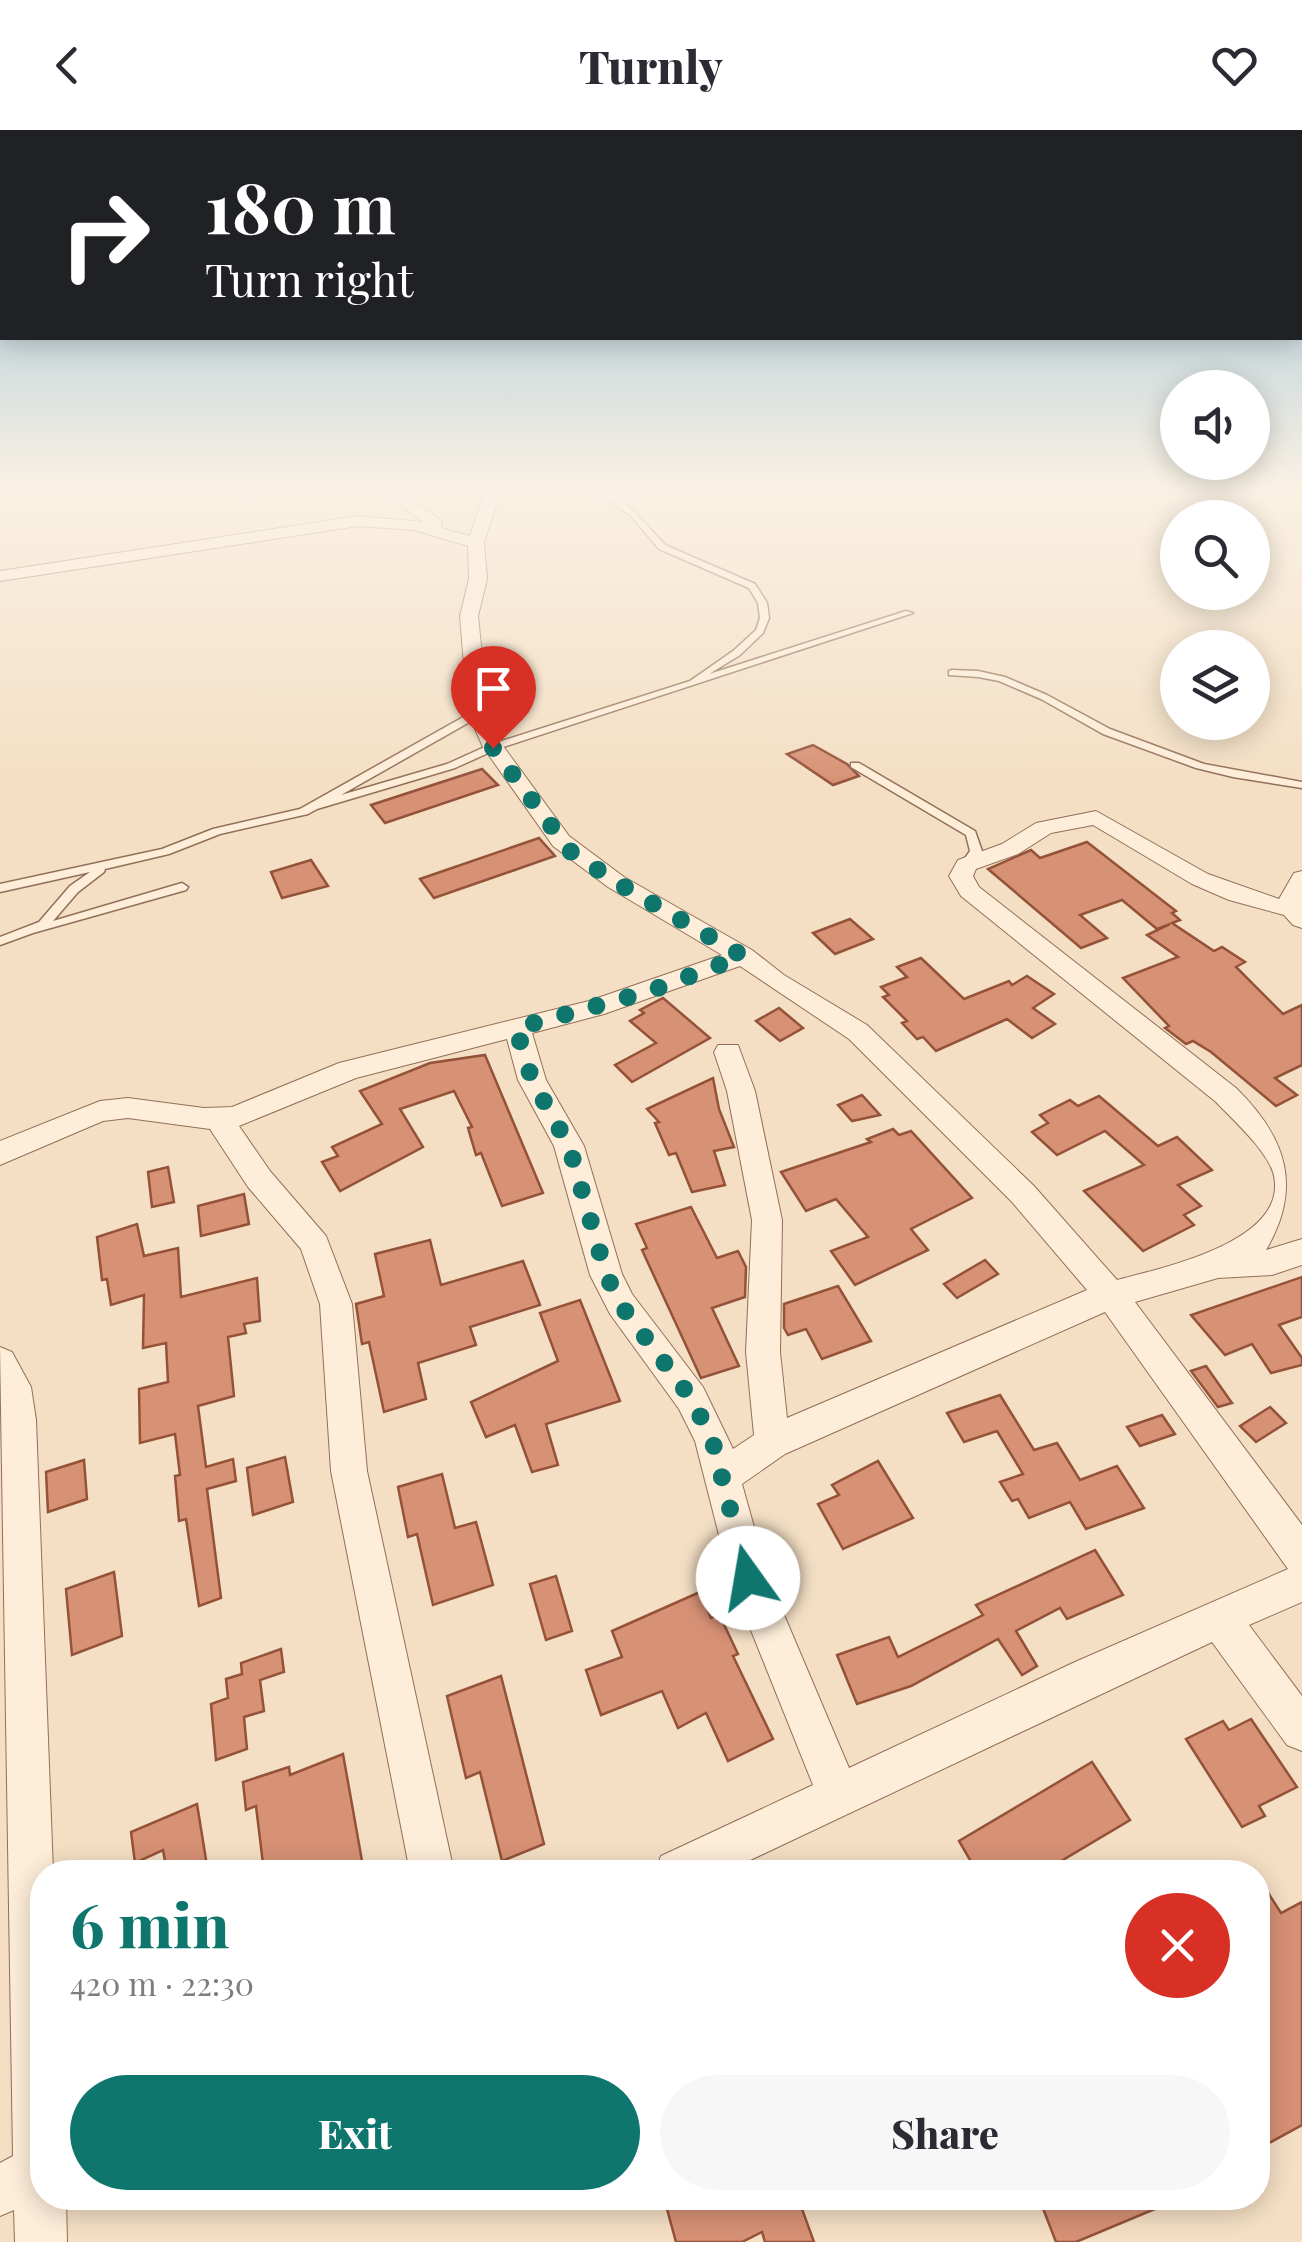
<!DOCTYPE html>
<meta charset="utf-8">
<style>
:root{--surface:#fff;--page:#f7f7f7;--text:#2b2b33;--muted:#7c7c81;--accent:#0f766e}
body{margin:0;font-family:"Playfair Display",serif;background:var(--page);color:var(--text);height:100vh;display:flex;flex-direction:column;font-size:38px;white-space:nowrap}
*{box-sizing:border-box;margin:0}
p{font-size:32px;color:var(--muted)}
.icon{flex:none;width:55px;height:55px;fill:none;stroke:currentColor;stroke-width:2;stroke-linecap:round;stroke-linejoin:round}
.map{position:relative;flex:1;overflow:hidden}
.details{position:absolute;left:30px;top:1730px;width:1240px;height:350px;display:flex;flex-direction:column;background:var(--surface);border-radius:40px;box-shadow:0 5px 25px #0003}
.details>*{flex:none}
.top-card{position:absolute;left:0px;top:0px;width:1302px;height:210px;box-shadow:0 5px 25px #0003;background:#202124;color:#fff;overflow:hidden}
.buttons{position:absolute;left:1160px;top:240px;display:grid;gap:20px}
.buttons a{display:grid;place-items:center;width:110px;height:110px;border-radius:50%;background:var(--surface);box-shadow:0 5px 25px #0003;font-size:50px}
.pin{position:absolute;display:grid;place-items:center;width:85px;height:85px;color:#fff;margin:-102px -42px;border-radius:50% 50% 50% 0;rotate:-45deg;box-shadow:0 0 10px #0007}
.pin .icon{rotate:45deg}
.me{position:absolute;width:110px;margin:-55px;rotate:347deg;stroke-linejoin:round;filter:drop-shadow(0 0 8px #0008)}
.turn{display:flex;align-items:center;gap:35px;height:210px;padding:0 40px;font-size:45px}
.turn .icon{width:130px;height:130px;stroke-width:2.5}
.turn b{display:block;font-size:70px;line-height:85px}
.round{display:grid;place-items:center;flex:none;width:105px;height:105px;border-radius:52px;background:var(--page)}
.head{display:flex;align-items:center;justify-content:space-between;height:170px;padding:0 40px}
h1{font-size:60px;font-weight:800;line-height:75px;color:var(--accent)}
.button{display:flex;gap:20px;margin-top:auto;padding:20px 40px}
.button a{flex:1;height:115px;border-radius:60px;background:var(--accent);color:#fff;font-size:40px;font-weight:800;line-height:115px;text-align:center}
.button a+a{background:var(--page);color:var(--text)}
header{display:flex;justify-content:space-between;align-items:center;height:130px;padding:0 40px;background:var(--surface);font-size:45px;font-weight:800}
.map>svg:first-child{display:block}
.building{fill:#d79175;stroke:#945239;stroke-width:2.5}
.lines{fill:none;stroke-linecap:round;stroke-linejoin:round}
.lane-casing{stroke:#926f57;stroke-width:3}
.street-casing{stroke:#926f57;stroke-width:2}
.lane{fill:#fdedd9;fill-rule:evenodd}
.street{fill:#fdedd9;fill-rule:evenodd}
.route{stroke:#0f766e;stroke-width:18;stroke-dasharray:0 32.4}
</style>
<header><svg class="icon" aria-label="back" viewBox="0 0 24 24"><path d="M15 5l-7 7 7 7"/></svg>Turnly<svg class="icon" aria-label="heart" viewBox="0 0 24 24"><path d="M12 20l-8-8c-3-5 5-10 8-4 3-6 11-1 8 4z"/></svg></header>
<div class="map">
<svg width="1302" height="2112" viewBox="0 0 1302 2112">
<rect width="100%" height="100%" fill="#f4dfc4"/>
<g class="building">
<path d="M813 615 847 634 859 646 833 655 787 624Z"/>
<path d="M482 639 498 655 385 693 371 675Z"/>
<path d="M539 708 555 726 434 768 420 749Z"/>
<path d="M1087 712 1176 781 1172 783 1180 790 1172 793 1214 821 1222 817 1245 832 1236 837 1283 884 1302 875V935L1275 948 1297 965 1276 976 1211 922 1193 911 1186 914 1165 898 1169 896 1123 848 1178 827 1147 805 1170 794 1157 799 1122 770 1080 785 1107 808 1081 818 988 739 1031 720 1040 728Z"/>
<path d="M311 730 328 756 282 768 271 742Z"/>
<path d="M850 789 873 809 835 824 813 803Z"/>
<path d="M921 828 964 869 1009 851 1012 855 1027 846 1054 864 1033 878 1055 894 1032 908 1007 889 936 921 923 907 917 909 902 893 907 891 883 867 889 865 881 857 907 847 897 837Z"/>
<path d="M663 868 710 908 632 952 615 935 656 913 630 891 644 883 640 880Z"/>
<path d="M779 878 803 898 780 911 756 891Z"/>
<path d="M485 925 543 1063 502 1076 481 1023 476 1025 468 998 472 997 454 961 400 979 423 1017 340 1061 322 1032 338 1026 332 1017 382 994 360 961 430 933Z"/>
<path d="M713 948 719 979 734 1017 714 1021 725 1055 692 1062 676 1023 669 1025 655 993 659 992 647 979Z"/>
<path d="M862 965 880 985 852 991 838 975Z"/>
<path d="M1099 966 1158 1016 1177 1007 1212 1040 1178 1055 1201 1076 1184 1085 1194 1095 1143 1121 1084 1061 1144 1035 1105 1001 1057 1025 1032 1002 1048 993 1040 985 1070 970 1078 976Z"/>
<path d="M893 999 899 1005 911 1001 972 1068 911 1099 928 1120 855 1155 831 1121 868 1107 836 1069 806 1081 781 1042 871 1012 867 1009Z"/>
<path d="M168 1037 174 1072 152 1077 148 1042Z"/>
<path d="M244 1064 249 1094 201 1106 198 1076Z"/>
<path d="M691 1077 717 1128 738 1121 746 1137 745 1167 712 1178 739 1236 701 1248 642 1120 647 1118 636 1094Z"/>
<path d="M137 1094 144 1126 178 1118 181 1167 257 1148 260 1191 244 1194 246 1203 228 1207 234 1266 198 1276 206 1337 233 1329 236 1351 207 1359 221 1468 199 1476 186 1389 179 1391 175 1346 180 1345 175 1304 140 1313 139 1259 168 1252 166 1213 143 1218 144 1165 111 1175 107 1149 102 1150 97 1107Z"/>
<path d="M430 1110 441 1155 523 1131 540 1175 470 1197 476 1215 418 1233 426 1269 384 1282 369 1212 362 1214 356 1174 384 1166 375 1124Z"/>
<path d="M985 1130 998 1144 957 1168 944 1154Z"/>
<path d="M1302 1147V1187L1279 1195 1302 1228V1235L1271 1243 1252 1214 1225 1225 1191 1185Z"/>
<path d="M838 1156 871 1211 822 1229 806 1199 788 1205 784 1198V1174Z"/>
<path d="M580 1170 620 1271 546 1294 558 1335 532 1342 515 1295 486 1307 471 1272 558 1231 540 1183Z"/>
<path d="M1206 1236 1232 1273 1218 1277 1191 1241Z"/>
<path d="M1000 1265 1034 1320 1057 1313 1080 1350 1117 1336 1144 1378 1086 1399 1070 1372 1029 1388 1018 1369 1012 1371 1000 1352 1023 1344 997 1301 964 1312 947 1283Z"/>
<path d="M1270 1277 1286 1293 1256 1312 1240 1296Z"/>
<path d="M1162 1285 1175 1304 1140 1316 1127 1297Z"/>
<path d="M285 1327 293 1372 253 1385 247 1338Z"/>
<path d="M84 1330 87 1369 48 1382 46 1342Z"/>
<path d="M878 1331 913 1388 843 1419 818 1374 839 1365 832 1355Z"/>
<path d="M442 1344 455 1398 476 1392 493 1455 433 1475 417 1404 408 1407 398 1357Z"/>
<path d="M1095 1420 1123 1465 1067 1489 1060 1478 1016 1501 1037 1536 1022 1545 998 1509 911 1556 857 1574 837 1525 889 1507 898 1527 983 1485 976 1475Z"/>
<path d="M114 1442 122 1506 72 1525 66 1459Z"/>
<path d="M556 1446 572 1501 546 1510 530 1454Z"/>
<path d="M700 1462 711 1488 719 1484 738 1524 733 1526 773 1609 728 1631 706 1583 678 1598 662 1561 601 1585 586 1540 622 1527 612 1501Z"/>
<path d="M281 1519 284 1542 260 1550 264 1581 244 1587 247 1619 216 1630 211 1574 228 1568 226 1549 242 1544 241 1533Z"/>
<path d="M501 1546 544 1714 502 1731 480 1642 466 1648 447 1566Z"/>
<path d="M1251 1589 1297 1657 1259 1676 1265 1686 1242 1697 1186 1609 1223 1591 1229 1600Z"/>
<path d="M343 1624 364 1742H264L256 1676 246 1680 243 1652 289 1637 290 1645Z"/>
<path d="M1092 1632 1130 1690 1063 1730 1065 1733 1050 1742H977L959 1711Z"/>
<path d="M197 1674 208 1742H167L163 1720 135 1733 131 1702Z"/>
<path d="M1258 1747 1281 1783 1302 1772V1995L1258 2019Z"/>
<path d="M664 2068H798L814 2112H765L762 2102 742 2112H676Z"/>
<path d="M1039 2068H1181L1076 2112H1056Z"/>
</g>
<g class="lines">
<g class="lane-casing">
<g id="lane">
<path d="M596 357H604L632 379 665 415 755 454 767 473 769 488 763 503 740 525 709 544 906 481 913 483 497 619 455 638 317 679 308 684 220 704 169 724 105 739 104 742 78 762 53 791 182 753 188 757 186 760 33 803 0 815V807L39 792 70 756 90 742 0 762V754L162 719 213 699 300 679 474 581H482V585L341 665 447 634 489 615 690 551 733 521 756 500 760 488 758 473 749 458 659 419 631 386 605 367Z"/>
<path d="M952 540 978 541 1005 547 1047 565 1110 599 1204 634 1302 652V658L1233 647 1196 638 1103 604 1041 569 999 551 978 547 949 545V541Z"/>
<path d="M851 633H859L975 701 982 721 970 737H962L960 735 970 721 966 705 851 637Z"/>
</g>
</g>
<g class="street-casing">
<g id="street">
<path d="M376 357H393L442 391 441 398 470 406 486 357H502L484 413 487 449 478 486 488 583 503 616 569 706 624 747 752 820 784 845 867 895 1034 1056 1117 1150C1161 1138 1288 1112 1274 1046 1269 1022 1233 990 1216 972L961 766 949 746 958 730 1002 714 1036 693 1096 681 1208 744 1279 769 1294 743 1302 741V798L1293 795 1284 785 1229 770 1192 754 1093 695 1051 703 1018 724 976 739 973 746 979 757 1236 958C1288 1009 1302 1059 1266 1120L1302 1109V1135L1272 1145 1218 1148 1135 1172 1302 1395V1472L1249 1495 1302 1566V1621L1287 1615 1212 1512 725 1742H655L661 1726 813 1655 730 1448 695 1311 679 1279 610 1184 590 1145 554 1016 518 950 507 909 356 948 239 996 270 1041 326 1106 352 1174 367 1341 454 1742H410L331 1341 320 1174 301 1119 248 1057 210 999 128 988 103 991 0 1035V1011L100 971 128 968 204 978 232 977 339 933 589 871 722 825 608 757 553 716 483 617 468 583 460 486 469 449 468 416 414 400 358 396 0 451V441L358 386 423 392ZM740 836 849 909 1012 1072 1087 1160 787 1288 780 1222 782 1090 755 961 738 915H718L714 922 727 961 752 1090 746 1222 754 1305 733 1319 703 1257 632 1164 622 1144 584 1016 546 950 532 903 604 884ZM1105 1182 1288 1439 1075 1532 849 1638 768 1447 742 1354 785 1324Z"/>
<path d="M0 1217 12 1222 31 1257 36 1290 53 1742H42V2068H66L67 2112H15L14 2080 0 2086V2033L13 2026Z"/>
</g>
</g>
<use href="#lane" class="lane"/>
<use href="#street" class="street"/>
</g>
<linearGradient id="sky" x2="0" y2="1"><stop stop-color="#8dbbd5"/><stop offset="0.55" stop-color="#faf1e4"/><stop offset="1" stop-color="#faf1e4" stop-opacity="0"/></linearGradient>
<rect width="1302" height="653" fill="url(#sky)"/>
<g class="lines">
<path class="route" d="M493 618 570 721 616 752 743 826 650 861 516 898 532 950 569 1016 606 1144 620 1174 691 1268 712 1309 748 1448"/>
</g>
</svg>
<div class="buttons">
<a><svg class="icon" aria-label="sound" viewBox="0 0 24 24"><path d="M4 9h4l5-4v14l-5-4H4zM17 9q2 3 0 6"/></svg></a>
<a><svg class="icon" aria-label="search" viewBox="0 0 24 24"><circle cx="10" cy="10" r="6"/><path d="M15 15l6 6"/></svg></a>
<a><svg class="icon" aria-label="layers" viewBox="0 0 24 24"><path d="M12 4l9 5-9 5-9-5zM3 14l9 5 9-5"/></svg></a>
</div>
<div class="pin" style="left:493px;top:618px;background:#d93025"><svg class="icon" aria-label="arrive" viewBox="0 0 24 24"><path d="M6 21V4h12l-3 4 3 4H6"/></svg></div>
<svg class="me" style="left:748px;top:1448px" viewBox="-20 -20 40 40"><circle r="19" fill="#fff"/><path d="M0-13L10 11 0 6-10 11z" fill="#0f766e"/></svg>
<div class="top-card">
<div class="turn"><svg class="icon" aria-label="right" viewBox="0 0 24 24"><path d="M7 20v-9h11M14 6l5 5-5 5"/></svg><div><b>180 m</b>Turn right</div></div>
</div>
<section class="details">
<div class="head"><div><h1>6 min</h1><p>420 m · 22:30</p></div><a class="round" style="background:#d93025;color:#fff"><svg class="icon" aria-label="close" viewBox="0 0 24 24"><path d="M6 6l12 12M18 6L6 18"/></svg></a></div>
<div class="button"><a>Exit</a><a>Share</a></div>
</section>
</div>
